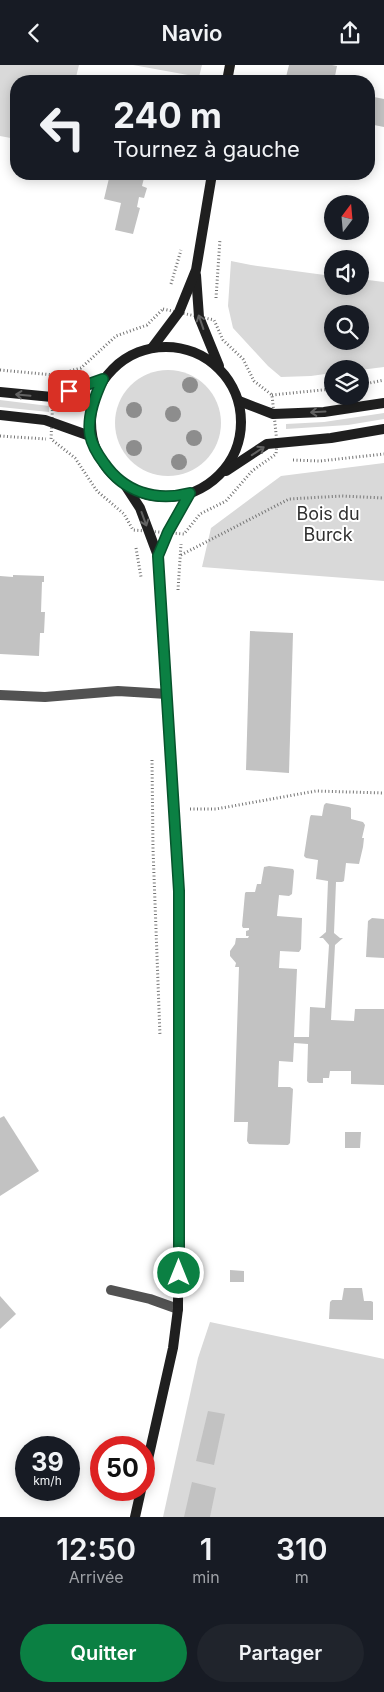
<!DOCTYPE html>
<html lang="fr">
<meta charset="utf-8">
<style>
:root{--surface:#171b24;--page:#20242c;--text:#f1f3f6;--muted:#9ea1a6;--accent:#0b8043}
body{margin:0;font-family:Inter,sans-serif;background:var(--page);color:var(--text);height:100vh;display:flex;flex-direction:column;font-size:19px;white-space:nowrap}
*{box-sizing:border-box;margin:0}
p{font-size:16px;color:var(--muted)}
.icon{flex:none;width:28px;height:28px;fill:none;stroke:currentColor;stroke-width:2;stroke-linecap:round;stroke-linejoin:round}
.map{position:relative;height:1452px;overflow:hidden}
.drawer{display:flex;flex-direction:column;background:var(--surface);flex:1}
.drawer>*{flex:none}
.guide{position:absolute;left:10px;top:10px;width:365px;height:105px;border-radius:20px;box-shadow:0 2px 12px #0003;background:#171b24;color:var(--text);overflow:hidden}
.needle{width:32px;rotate:16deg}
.tools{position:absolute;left:324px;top:130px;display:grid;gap:10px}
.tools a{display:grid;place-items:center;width:45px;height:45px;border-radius:50%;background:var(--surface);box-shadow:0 2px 12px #0003;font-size:25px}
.speed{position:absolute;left:15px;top:1371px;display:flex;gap:10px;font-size:25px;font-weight:700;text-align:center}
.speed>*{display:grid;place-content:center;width:65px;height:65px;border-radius:50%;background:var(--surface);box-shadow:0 2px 12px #0003;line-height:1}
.speed small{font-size:12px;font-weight:400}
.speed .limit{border:8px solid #d22;background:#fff;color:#111}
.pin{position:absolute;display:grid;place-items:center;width:42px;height:42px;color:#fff;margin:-21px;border-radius:10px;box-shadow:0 2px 8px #0006}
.me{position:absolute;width:55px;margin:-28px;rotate:0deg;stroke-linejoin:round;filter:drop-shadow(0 0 4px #0008)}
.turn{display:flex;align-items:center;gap:18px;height:105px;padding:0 20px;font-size:22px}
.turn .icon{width:65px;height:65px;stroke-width:2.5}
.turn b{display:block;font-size:35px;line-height:42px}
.eta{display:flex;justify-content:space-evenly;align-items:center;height:85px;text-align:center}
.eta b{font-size:30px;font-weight:600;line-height:35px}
.action{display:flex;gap:10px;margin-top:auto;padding:10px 20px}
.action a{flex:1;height:58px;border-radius:30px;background:var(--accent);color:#fff;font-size:20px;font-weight:600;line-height:58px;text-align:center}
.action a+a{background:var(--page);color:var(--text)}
header{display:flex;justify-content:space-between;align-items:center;height:65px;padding:0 20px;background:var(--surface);font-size:22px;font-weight:600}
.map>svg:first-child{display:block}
.green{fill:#d9d9d9;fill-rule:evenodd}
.building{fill:#c2c2c2}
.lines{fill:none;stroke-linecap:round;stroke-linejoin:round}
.path{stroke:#747474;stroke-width:3;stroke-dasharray:1 2.5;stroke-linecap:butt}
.lane{stroke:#525252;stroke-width:10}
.secondary{stroke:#1f1f1f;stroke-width:10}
.tree{fill:#8d8d8d}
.oneway{stroke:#626262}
.route-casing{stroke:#07532c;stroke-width:12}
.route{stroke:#0b8043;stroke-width:9}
.labels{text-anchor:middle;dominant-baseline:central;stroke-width:4;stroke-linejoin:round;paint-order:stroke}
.park-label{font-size:18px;fill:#303030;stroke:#fff}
</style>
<header><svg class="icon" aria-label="back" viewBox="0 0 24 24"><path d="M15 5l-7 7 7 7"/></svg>Navio<svg class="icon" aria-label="share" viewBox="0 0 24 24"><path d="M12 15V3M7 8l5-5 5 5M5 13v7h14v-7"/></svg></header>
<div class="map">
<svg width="384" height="1452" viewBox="0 0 384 1452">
<rect width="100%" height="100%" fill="#fff"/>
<g class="green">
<path d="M0 0H79L75 16H16V74L0 71Z"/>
<path d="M133 0H202L199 12Z"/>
<path d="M231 196 251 200 332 211V221H360V214L384 217V302L360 305 332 304V308L311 311 281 312 268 301 233 263 228 241ZM332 249H360V276H332Z"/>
<circle cx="168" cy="358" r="53"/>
<path d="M0 335 49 341V347L0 342Z"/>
<path d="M384 348V354L348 360 286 364V359L324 357Z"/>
<path d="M384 398V516L202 502 211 463 281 411Z"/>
<path d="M210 1257 384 1294V1452H163L198 1293Z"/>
</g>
<g class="building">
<path d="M289 0H332L337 1 334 16H285Z"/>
<path d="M369 31 384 34V62L369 59Z"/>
<path d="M110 109H143L142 112 144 113 142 121 147 123 144 133 139 132 137 142 140 143 133 169 115 165 121 138 104 134Z"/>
<path d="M13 510 44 511V517H42L41 547H45L44 568H40L39 591 0 589V511L13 512Z"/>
<path d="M250 566 293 568 289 708 246 705Z"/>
<path d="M326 738 349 742 351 743V754L363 757 365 760 362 773H364L363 782 359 799 346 798 344 816 342 817H336L334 868 340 873H343L335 880 331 955 354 956 355 944H384V1020L351 1019V1006H330L329 1013H323V1018H309L307 1016 308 979 294 978 293 997 279 996 278 1022H290L293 1024 290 1078 288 1080 249 1079 247 1076 248 1057H234L239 902H235L236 898 230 891V886L235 879 236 873H248L249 871H246V866L249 865V863H243L242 861 245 828 246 827H255L257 819H261L264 802 269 801 293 804 294 806 292 829 289 831 279 830 277 851 302 853 301 884 299 887 280 886 279 903 297 904 294 972H309L310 942 325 943 329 880 323 873H319L326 867 328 816 316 814 318 795 306 793 304 791 310 752 311 750 322 751 324 740Z"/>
<path d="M372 853 384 854V893L366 892 368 856Z"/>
<path d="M4 1051 39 1106 0 1131V1053Z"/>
<path d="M345 1067H361L360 1083H345Z"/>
<path d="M230 1205 244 1206V1217H230Z"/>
<path d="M344 1223H362L364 1236H371L373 1237V1255L329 1254 330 1237 332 1235H342Z"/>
<path d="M0 1231 16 1249 0 1264Z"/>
<path d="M208 1346 225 1349 214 1400 196 1396Z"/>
<path d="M192 1417 216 1423 210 1452H184Z"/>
</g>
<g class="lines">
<g class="path">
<path d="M171 219 181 185"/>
<path d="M216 233 220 174"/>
<path d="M163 244 214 255 223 275 243 294 254 316 272 330 277 378 276 389 252 406 226 436 200 449 184 469 133 465 124 449 97 426 75 393 51 374 54 310 81 303 116 271 147 260Z"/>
<path d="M0 305 54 310"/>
<path d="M360 320 384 315"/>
<path d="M272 330 332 324"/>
<path d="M0 371 46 374"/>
<path d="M293 395 320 396 384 389"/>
<path d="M136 483 141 512"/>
<path d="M181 490 289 434 342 431 384 433"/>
<path d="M178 525 181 479"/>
<path d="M152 695 153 784 160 971"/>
<path d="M190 744H216L316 726 384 728"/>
</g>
<g class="lane">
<path d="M0 630 45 632 118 626 167 629"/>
<path d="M111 1225 150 1234 178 1244"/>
</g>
<g class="secondary">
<path d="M227 16 230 0"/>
<path d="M196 210 199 252 219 301"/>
<circle cx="166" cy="357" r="75"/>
<path d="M152 283 179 247 196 205 212 109"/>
<path d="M0 327 52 332 103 314"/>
<path d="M239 336 273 349 324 347 384 338"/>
<path d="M0 350 45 355 90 371"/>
<path d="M226 406 267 379 331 373 384 364"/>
<path d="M125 420 140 443 158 491 179 826 178 1244 173 1283 144 1412"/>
<path d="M158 491 168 467 189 429"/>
<path d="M135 1452 141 1425"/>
</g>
</g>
<g class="tree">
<circle cx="190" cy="320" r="8"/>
<circle cx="134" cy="345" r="8"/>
<circle cx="173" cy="349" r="8"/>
<circle cx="194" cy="373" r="8"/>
<circle cx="134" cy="383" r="8"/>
<circle cx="179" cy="397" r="8"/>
</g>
<defs><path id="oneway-shaft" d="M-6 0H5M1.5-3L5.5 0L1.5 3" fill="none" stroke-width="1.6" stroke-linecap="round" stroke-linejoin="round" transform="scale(1.25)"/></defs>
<g class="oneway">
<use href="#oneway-shaft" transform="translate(201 257) rotate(-109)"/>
<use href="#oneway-shaft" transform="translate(23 330) rotate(-175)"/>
<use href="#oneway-shaft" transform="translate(318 347) rotate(177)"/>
<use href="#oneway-shaft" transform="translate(258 386) rotate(-34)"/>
<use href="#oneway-shaft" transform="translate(144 454) rotate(70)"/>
</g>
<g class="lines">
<g class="route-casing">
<path id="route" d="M69 326 103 314C95 331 87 351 90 370 92 380 98 390 104 398 124 427 155 437 190 428L168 467 158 491 179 826V1208"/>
</g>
<use href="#route" class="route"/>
</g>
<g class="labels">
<g class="park-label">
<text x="328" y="448">Bois du<tspan x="328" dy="21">Burck</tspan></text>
</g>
</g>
</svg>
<div class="tools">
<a><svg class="needle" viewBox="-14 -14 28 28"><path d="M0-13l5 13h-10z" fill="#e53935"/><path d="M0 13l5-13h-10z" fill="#9ea1a6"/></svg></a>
<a><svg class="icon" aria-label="sound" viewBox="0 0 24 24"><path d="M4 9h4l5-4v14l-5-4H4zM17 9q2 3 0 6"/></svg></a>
<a><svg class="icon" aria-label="search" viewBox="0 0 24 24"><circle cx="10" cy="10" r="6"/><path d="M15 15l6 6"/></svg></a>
<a><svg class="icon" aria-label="layers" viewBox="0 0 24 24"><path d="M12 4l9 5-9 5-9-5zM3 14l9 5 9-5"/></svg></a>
</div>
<div class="speed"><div>39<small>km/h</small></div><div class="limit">50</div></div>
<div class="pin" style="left:69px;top:326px;background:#d93025"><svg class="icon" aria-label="arrive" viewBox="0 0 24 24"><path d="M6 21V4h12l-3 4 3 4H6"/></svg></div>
<svg class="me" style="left:179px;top:1208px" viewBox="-20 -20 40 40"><circle r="17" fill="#0b8043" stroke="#fff" stroke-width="3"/><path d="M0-11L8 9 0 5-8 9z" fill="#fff"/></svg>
<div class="guide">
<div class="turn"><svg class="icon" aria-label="left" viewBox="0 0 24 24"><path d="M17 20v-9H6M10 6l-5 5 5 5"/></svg><div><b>240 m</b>Tournez à gauche</div></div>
</div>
</div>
<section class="drawer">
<div class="eta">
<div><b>12:50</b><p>Arrivée</p></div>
<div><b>1</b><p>min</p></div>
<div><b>310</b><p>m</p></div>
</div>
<div class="action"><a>Quitter</a><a>Partager</a></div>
</section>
